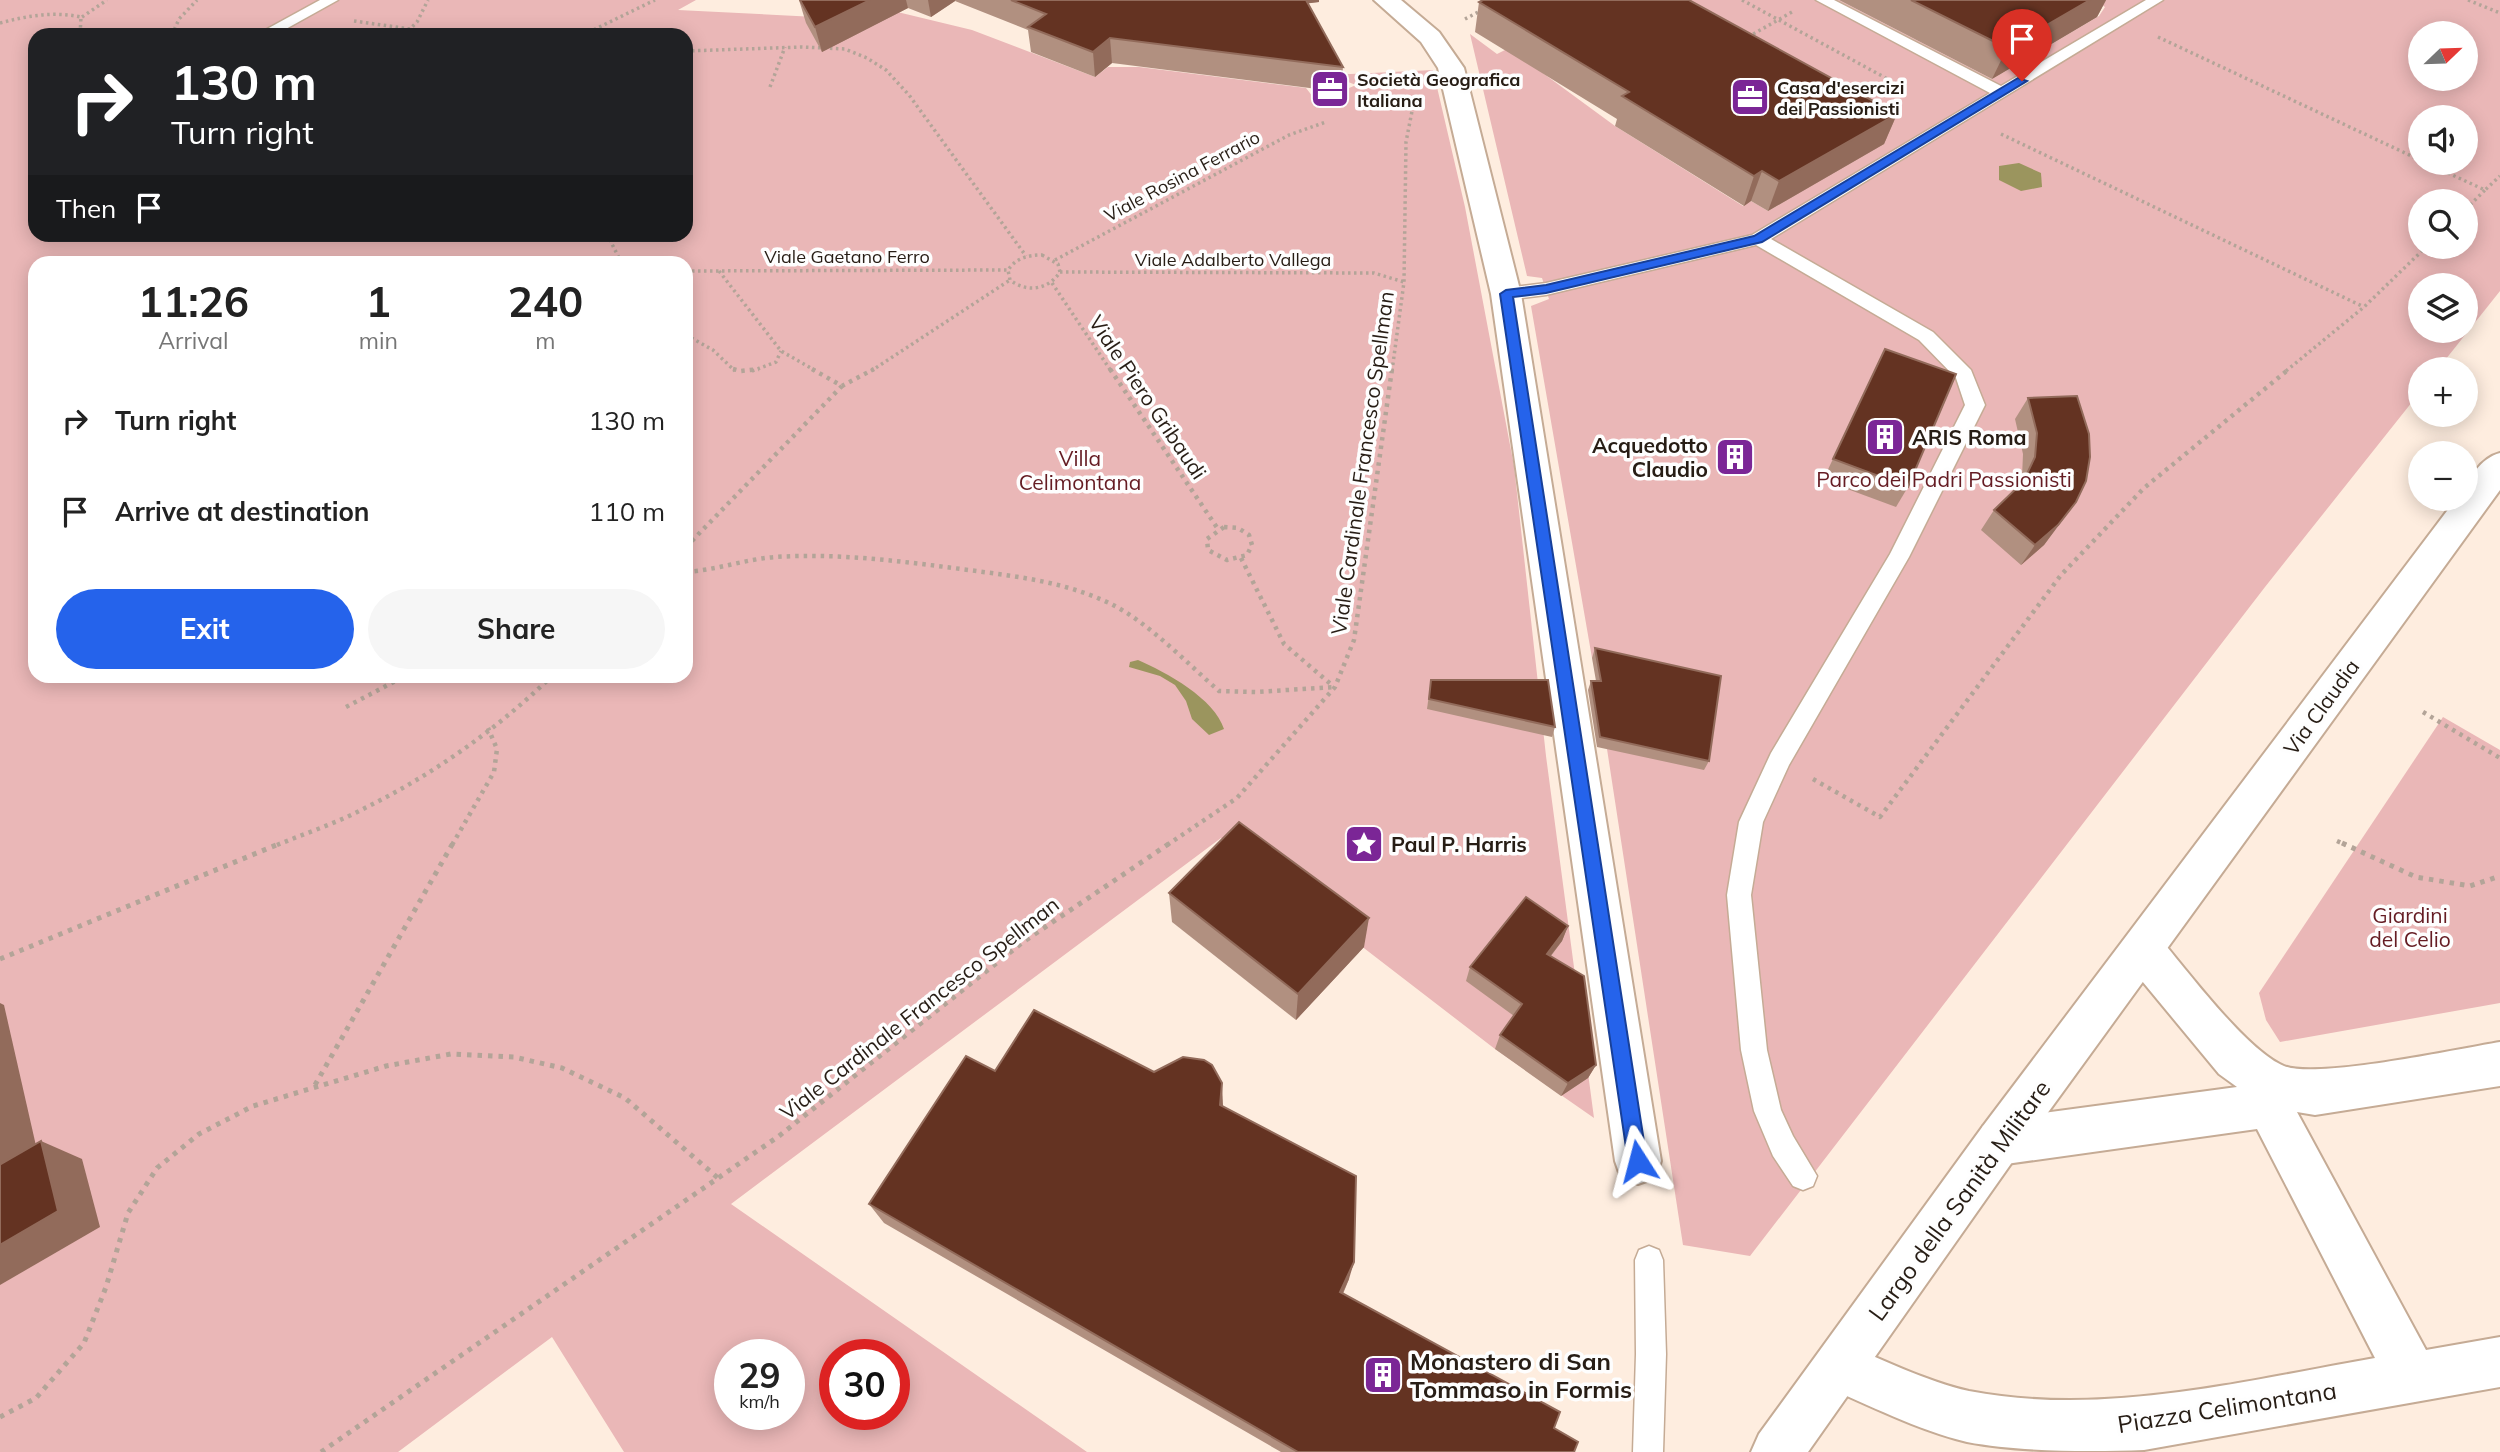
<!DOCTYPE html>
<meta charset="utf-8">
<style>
:root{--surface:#fff;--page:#f6f6f6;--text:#222;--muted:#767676;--accent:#2563eb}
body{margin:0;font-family:Mulish,sans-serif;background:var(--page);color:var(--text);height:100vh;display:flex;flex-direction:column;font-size:26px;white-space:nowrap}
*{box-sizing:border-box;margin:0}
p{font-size:23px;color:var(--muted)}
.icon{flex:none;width:38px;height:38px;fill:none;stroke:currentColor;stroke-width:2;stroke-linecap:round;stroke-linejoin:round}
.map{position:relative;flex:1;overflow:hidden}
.side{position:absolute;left:28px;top:256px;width:665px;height:427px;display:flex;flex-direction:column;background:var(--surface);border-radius:21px;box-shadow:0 4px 18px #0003}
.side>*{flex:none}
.hud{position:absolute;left:28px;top:28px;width:665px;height:214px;border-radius:21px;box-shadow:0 4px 18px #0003;background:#202124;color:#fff;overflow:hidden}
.needle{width:46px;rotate:67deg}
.fabs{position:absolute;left:2408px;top:21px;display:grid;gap:14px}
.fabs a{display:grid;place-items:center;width:70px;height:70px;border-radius:50%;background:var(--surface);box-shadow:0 4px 18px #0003;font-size:35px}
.speed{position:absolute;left:714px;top:1339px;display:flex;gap:14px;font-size:35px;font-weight:700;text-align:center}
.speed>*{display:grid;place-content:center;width:91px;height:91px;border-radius:50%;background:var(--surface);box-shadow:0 4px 18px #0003;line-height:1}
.speed small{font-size:18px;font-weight:400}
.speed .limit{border:10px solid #d22;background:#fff;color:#111}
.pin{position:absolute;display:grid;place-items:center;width:60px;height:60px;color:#fff;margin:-72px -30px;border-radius:50% 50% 50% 0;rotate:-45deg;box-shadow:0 0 7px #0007}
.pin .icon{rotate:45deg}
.me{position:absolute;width:77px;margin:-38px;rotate:351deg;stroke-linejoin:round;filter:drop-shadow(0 0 5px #0008)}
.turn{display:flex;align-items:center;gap:24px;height:147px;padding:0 28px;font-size:32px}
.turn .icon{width:91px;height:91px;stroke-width:2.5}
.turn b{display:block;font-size:49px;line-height:60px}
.then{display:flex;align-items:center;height:66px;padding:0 28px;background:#0003;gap:14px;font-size:26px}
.eta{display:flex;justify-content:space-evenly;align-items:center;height:119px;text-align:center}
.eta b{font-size:42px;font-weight:700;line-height:49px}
.primary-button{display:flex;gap:14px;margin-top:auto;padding:14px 28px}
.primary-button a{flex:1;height:80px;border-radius:42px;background:var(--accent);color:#fff;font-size:28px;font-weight:700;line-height:80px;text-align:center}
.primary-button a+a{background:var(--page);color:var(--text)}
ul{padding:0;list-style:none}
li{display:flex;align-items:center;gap:21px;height:91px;padding:0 28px}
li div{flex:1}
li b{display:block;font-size:26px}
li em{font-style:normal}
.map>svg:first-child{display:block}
.green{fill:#eab7b7;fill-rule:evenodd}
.water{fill:#9b955e}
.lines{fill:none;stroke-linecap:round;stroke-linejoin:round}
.service-casing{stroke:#c5ab95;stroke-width:3}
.minor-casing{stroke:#c5ab95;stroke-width:4}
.tertiary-casing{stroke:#c5ab95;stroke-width:4}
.path-far2{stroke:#b3a498;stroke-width:3.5;stroke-dasharray:2.5 3.5;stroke-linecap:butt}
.path-far1{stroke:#b3a498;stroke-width:4.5;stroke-dasharray:3.5 5;stroke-linecap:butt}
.path{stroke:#b3a498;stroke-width:5;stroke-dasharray:4.5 6;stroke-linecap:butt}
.service{fill:#fff;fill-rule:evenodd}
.minor{fill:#fff;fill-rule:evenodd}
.tertiary{fill:#fff;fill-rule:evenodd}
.wall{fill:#b19080}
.shaded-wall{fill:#926b5b}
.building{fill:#643322;stroke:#926b5b;stroke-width:2}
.route{fill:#2563eb;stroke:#184099;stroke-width:2}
.labels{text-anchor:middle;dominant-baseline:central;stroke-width:7;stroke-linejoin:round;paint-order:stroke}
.far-poi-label{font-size:18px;font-weight:bold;fill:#271d15;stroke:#fefefe;text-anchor:start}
.far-street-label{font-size:18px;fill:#271d15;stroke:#fefefe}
.street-label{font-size:21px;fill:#271d15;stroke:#fefefe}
.poi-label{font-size:21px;font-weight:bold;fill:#271d15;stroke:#fefefe;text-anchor:start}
.park-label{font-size:21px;fill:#651c23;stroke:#fefefe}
.near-street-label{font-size:24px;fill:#271d15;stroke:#fefefe}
.near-poi-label{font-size:24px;font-weight:bold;fill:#271d15;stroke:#fefefe;text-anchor:start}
</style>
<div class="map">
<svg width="2500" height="1452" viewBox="0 0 2500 1452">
<rect width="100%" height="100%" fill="#feeddf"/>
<g class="green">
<path d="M0 0H696L678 10 855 19 885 9 972 30 1095 77 1108 67H1139L1306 88 1317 102 1356 85 1330 75 1433 70 1465 207 1514 466 1546 756 1594 1118 1495 1049 1221 838 731 1204 1087 1452H624L552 1337 398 1452H0ZM35 35H686V234H35ZM35 262H686V676H35ZM730 1354H789V1414H730ZM835 1354H894V1414H835Z"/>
<path d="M1629 0H1839L1992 79 2099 16 2105 7 2095 0H2500V291L2438 369H2420V392L2265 587 1750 1256 1683 1245 1607 749 1697 682 1592 658 1531 306 1549 299 1542 278 1527 276 1470 34 1497 54 1521 42 1540 71 1615 126 1743 206 1751 201 1768 211 1882 144ZM2420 33H2466V79H2420ZM2420 117H2466V163H2420ZM2420 201H2466V247H2420ZM2420 285H2466V331H2420Z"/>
<path d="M2443 717 2500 750V1003L2280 1042 2266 1020 2259 993Z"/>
</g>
<g class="water">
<path d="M2019 163 2041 173 2042 187 2021 191 1999 180V166Z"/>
<path d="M1138 660C1166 672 1215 699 1224 729L1209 735 1192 719 1186 701 1175 685 1160 676 1129 667 1130 662Z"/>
</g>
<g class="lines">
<g class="service-casing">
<g id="service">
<path d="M320 0H338L275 35H256Z"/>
<path d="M1816 0H1834L2001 86 2146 0H2163L1771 239 1933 332 1971 370 1985 405 1909 557 1789 765 1763 822 1751 895 1767 1050 1781 1110 1793 1136 1817 1176 1813 1186 1803 1190 1793 1186 1773 1156 1754 1111 1741 1050 1727 895 1739 822 1771 753 1890 554 1965 405 1956 378 1919 340 1756 245 1546 295 1506 300 1497 294 1506 288 1546 283 1752 235 1990 93Z"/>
<path d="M1649 1246 1659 1250 1663 1260 1666 1354 1663 1452H1633L1636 1354 1635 1260 1639 1250Z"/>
</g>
</g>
<g class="minor-casing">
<g id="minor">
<path d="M1374 0H1401L1439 32 1464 68 1521 294 1661 1161 1655 1178 1638 1184 1621 1178 1615 1161 1491 294 1438 68 1421 42Z"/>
<path d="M2143 930 2158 936C2186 969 2247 1051 2284 1066 2318 1079 2457 1049 2500 1042V1086L2315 1115 2297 1112 2426 1350 2500 1337V1387L2144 1450C2091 1452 2019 1452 1967 1442 1917 1430 1869 1405 1822 1385L1815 1367 1822 1349 1840 1342C1880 1358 1927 1382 1969 1391 2105 1417 2242 1381 2375 1358L2257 1129 1999 1165 1983 1158 1976 1142 1983 1126 1999 1119 2237 1087 2219 1074 2128 964 2122 950 2128 936Z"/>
</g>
</g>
<g class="tertiary-casing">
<path id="tertiary" d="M2500 453V490L2015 1158 1808 1452H1751L1759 1434 1983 1126 2456 499H2466C2466 479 2481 458 2500 453Z"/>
</g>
<g class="path-far2">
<path d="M1742 0 1895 83"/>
<path d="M2468 0 2500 13"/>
<path d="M82 17 107 0"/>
<path d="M1465 19 1482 10"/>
<path d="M354 21 452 35"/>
<path d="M0 23C27 16 53 11 81 17L80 35"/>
<path d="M172 35 179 19 197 0"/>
<path d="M404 35 417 22 428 0"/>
<path d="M583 35 655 0"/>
<path d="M1748 37 1792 12"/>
<path d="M2158 37 2420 160"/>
<path d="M686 51 802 47 845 49 867 58 886 70 909 95 1026 256"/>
<path d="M770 87 785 47"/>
<path d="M1864 100 1896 82"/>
<path d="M2001 134 2364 307"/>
<path d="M2426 163 2485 190 2500 176"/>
<path d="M2466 209 2485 190"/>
<path d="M607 234 621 262"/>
<path d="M1042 255 1058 264 1060 272C1048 290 1027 293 1010 280L1008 270C1016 258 1028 255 1042 255Z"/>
<path d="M1055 260 1289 135 1326 122"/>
<path d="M686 271 1008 270"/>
<path d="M719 271 781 351 816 371"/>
<path d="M1060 272 1374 273 1404 282"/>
<path d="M1052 283 1111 371"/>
<path d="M686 335 713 350 735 371"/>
<path d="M752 371 776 362 781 351"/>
<path d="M871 371 1010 280"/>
<path d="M1392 371 1404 282 1406 142 1414 101"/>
<path d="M2286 371 2364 307 2426 247"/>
</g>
<g class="path-far1">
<path d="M733 369 741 371 759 369"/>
<path d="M812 369 842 386 874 369"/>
<path d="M1110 369 1218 529"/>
<path d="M1224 527 1238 528 1249 535 1252 545 1247 555 1227 560 1208 550 1207 539Z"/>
<path d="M686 547 842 386"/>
<path d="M1241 558 1284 644 1333 686"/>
<path d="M686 572C717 570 746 559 775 557 838 553 899 561 961 569 1013 576 1064 581 1111 604 1148 622 1188 664 1219 691L1256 692 1334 687"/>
<path d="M346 707 405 676"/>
<path d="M2423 712 2500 758"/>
<path d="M1813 779 1880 817 2061 575 2144 488 2289 369"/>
<path d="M2337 841 2346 845"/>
<path d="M277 845C306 833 337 823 365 808 434 774 497 729 552 676"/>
<path d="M452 845 494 772 497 749 488 728"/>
<path d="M1167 845 1237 798 1335 687 1354 640 1392 369"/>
</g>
<g class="path">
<path d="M2342 843 2416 877 2470 886 2500 876"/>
<path d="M0 959 281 843"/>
<path d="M315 1085 453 843"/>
<path d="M0 1417 36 1398 84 1343 106 1287 128 1213 157 1168 199 1134 253 1106 386 1066 451 1054 514 1057 562 1068 625 1098 718 1178"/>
<path d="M321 1452 779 1136 1023 942 1170 843"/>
</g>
<use href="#service" class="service"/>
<use href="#minor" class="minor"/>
<use href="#tertiary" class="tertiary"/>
</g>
<g class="wall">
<path d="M799 0H1319V2L1308 3 1343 67 1341 92 1112 63 1095 77 1031 52 1028 30 955 1 931 17 908 8 822 52 806 23Z"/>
<path d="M1839 0H2106L2097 17 1992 79Z"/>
<path d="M1479 2 1897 114 1884 144 1768 211 1751 201 1744 206 1615 126 1617 119 1475 32Z"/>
<path d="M1885 349 1908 487 1896 507 1823 480Z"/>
<path d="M2028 398 2061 522 2044 545 2021 565 1981 530 1994 510 2016 489 2022 477 2023 454 2015 419Z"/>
<path d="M1595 648 1709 761 1704 770 1597 747 1588 690 1591 681H1596L1592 658Z"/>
<path d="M1431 680 1555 727 1552 737 1427 709Z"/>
<path d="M1169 893 1364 947 1296 1020 1172 922Z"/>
<path d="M1568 926 1562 941 1551 956 1596 1065 1588 1078 1561 1096 1495 1049 1500 1035 1514 1016 1466 981 1470 967Z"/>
<path d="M995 1071 1154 1072 1223 1107 1349 1279 1343 1294 1554 1428 1574 1452H1281L884 1223 869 1204Z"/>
</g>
<g class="shaded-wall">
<path d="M870 0H906L908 8 822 52 815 27Z"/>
<path d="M928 0H955V1L931 17Z"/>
<path d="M1295 0H1319V2L1295 5Z"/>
<path d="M2090 0H2106L2097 17 1992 79 2007 48Z"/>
<path d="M1110 38 1112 63 1095 77 1093 52Z"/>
<path d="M1897 114 1884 144 1768 211 1779 181Z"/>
<path d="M1762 171 1751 201 1744 206 1754 176Z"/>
<path d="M2076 502 2044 545 2021 565 2035 545Z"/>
<path d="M1369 918 1364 947 1296 1020 1298 994Z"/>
<path d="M1568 926 1562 941 1541 968 1547 954Z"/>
<path d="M0 1003 4 1005 44 1181 1 1164 0 1160Z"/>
<path d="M1596 1065 1588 1078 1561 1096 1568 1083Z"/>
<path d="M1222 1083 1223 1106 1221 1127 1220 1105Z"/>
<path d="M41 1141 82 1159 100 1227 0 1285V1245Z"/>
<path d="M1354 1262 1349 1279 1336 1308 1340 1292Z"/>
</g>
<g class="building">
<path d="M800 0H870L815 27Z"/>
<path d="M1011 0H1306L1343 67 1110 38 1093 52 1028 27 1046 14Z"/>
<path d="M1483 0H1689L1897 114 1779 181 1762 171 1754 176 1622 96 1629 92 1479 2Z"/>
<path d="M1911 0H2090L2007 48Z"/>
<path d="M1885 349 1956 374 1908 487 1833 459Z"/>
<path d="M2077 396 2089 434 2090 457 2086 481 2076 502 2058 525 2035 545 1994 510 2023 482 2035 457 2037 433 2028 398Z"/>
<path d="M1595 648 1721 676 1709 761 1600 737 1591 681H1601Z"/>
<path d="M1431 680H1548L1555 727 1429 699Z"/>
<path d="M1239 822 1369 918 1298 994 1169 893Z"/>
<path d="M1526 897 1568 926 1547 954 1584 976 1596 1065 1568 1083 1500 1035 1522 1004 1470 967Z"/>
<path d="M1034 1010 1154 1072 1183 1057 1204 1060 1212 1065 1222 1083 1220 1105 1356 1176 1354 1262 1340 1292 1560 1412 1554 1428 1578 1442 1574 1452H1298L869 1204 966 1056 995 1071Z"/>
<path d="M41 1141 58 1211 0 1245V1160L1 1164Z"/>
</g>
<path class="route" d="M2018 78 2027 81 1762 242 1546 293 1513 297 1647 1161 1645 1168 1638 1171 1631 1168 1628 1161 1500 294 1506 290 1546 285 1754 236Z"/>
<defs>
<g id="office-square" transform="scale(2.0125)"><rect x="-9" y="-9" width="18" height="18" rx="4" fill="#7b2696" stroke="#fefefe"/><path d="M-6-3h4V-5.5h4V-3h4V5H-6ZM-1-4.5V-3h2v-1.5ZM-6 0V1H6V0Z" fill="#fff"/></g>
<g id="building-square" transform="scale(2.0125)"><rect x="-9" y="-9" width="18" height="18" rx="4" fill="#7b2696" stroke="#fefefe"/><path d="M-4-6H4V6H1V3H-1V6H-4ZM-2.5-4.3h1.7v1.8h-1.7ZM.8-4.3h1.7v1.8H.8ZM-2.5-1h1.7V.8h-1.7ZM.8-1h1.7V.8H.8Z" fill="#fff"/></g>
<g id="sight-square" transform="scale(2.0125)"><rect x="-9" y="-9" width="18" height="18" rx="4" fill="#7b2696" stroke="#fefefe"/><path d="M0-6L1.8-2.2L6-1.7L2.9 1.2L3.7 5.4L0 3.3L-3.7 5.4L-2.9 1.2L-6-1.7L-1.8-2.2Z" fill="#fff"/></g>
</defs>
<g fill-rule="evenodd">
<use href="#office-square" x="1330" y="89"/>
<use href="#office-square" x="1750" y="97"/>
<use href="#building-square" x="1885" y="437"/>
<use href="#building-square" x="1735" y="457"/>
<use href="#sight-square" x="1364" y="844"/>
<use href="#building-square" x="1383" y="1375"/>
</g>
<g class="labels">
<g class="far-poi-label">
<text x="1357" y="79">Società Geografica<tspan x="1357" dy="21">Italiana</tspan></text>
<text x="1777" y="87">Casa d'esercizi<tspan x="1777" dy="21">dei Passionisti</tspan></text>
</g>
<g class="far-street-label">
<text transform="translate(1182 176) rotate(-28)">Viale Rosina Ferrario</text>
<text x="847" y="256">Viale Gaetano Ferro</text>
<text x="1233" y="259">Viale Adalberto Vallega</text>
</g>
<g class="street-label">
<text transform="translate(1148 397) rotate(56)">Viale Piero Gribaudi</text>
<text transform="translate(1362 463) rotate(-82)">Viale Cardinale Francesco Spellman</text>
<text transform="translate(2321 707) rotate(-54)">Via Claudia</text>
<text transform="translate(919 1008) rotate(-38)">Viale Cardinale Francesco Spellman</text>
</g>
<g class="poi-label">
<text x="1912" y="437">ARIS Roma</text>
<text x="1708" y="445" text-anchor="end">Acquedotto<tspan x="1708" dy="24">Claudio</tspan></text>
<text x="1391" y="844">Paul P. Harris</text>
</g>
<g class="park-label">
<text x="1080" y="458">Villa<tspan x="1080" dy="24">Celimontana</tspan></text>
<text x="1944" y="479">Parco dei Padri Passionisti</text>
<text x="2410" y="915">Giardini<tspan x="2410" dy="24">del Celio</tspan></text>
</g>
<g class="near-street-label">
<text transform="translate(1959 1200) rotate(-54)">Largo della Sanità Militare</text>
<text transform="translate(2227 1407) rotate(-9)">Piazza Celimontana</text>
</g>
<g class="near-poi-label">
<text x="1410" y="1361">Monastero di San<tspan x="1410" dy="28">Tommaso in Formis</tspan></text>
</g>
</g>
</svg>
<div class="fabs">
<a><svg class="needle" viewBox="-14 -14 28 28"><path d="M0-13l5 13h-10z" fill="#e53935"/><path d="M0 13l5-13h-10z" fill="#767676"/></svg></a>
<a><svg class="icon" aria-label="sound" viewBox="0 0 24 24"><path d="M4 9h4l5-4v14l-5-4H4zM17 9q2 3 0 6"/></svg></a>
<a><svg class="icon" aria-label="search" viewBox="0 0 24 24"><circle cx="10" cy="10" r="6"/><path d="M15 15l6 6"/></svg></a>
<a><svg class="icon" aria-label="layers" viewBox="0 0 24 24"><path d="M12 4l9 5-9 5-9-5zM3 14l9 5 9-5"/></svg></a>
<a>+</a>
<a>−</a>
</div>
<div class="speed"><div>29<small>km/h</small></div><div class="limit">30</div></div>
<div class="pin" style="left:2022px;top:81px;background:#d93025"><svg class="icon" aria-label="arrive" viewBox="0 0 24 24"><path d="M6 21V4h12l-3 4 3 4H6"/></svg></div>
<svg class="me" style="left:1638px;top:1161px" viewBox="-20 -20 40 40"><path d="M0-17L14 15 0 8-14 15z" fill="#2563eb" stroke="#fff" stroke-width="4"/></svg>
<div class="hud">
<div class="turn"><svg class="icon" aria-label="right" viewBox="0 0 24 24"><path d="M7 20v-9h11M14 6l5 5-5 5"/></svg><div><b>130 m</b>Turn right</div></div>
<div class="then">Then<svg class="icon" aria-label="arrive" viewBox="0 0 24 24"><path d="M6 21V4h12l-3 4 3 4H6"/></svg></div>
</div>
<section class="side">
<div class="eta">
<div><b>11:26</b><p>Arrival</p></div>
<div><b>1</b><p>min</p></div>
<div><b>240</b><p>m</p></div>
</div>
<ul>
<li><svg class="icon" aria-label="right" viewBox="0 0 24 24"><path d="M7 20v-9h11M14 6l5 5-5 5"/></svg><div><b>Turn right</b></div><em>130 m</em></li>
<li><svg class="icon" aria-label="arrive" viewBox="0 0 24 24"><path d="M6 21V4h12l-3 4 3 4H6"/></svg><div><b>Arrive at destination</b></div><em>110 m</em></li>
</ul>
<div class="primary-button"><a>Exit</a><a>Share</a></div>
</section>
</div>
